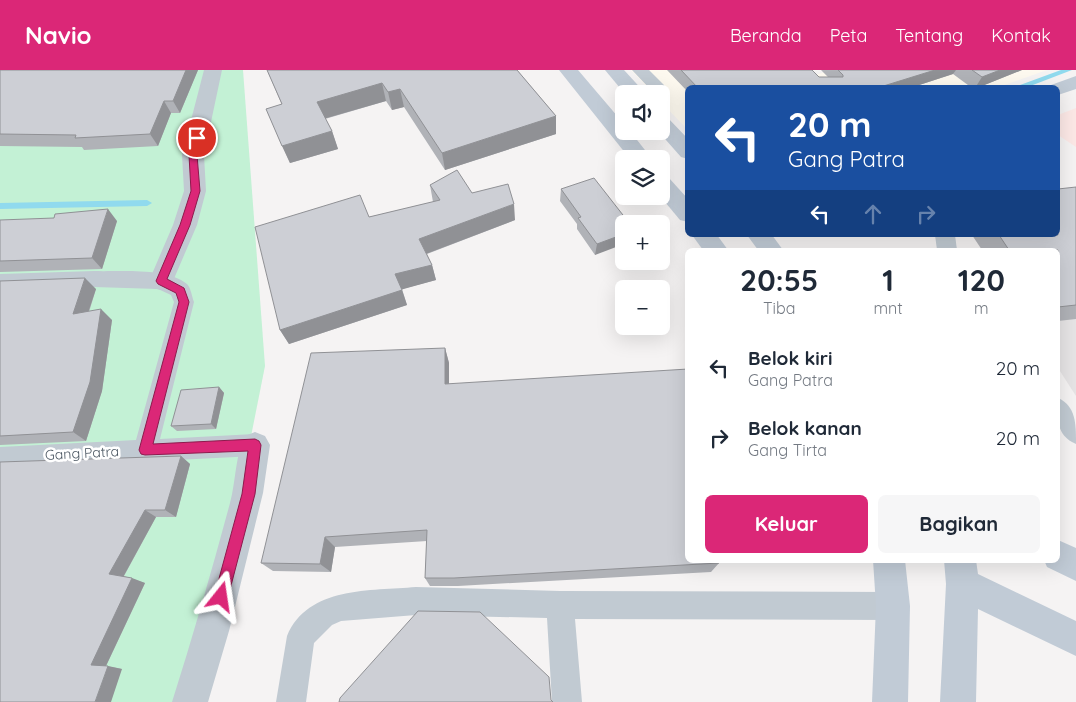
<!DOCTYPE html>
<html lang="id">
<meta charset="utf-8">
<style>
:root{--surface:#fff;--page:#f6f6f7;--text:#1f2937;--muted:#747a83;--accent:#db2777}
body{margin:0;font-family:Quicksand,sans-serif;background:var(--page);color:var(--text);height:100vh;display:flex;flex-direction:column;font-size:19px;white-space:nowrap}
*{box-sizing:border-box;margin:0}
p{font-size:16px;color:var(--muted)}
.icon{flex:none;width:28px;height:28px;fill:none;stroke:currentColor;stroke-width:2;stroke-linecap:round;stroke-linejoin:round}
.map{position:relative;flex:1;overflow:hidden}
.details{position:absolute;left:685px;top:178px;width:375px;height:315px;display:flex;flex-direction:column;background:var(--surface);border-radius:8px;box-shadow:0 5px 20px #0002}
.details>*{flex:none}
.guide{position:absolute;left:685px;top:15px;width:375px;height:152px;border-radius:8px;box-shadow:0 5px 20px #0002;background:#1a4fa0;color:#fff;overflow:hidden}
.buttons{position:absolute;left:615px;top:15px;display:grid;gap:10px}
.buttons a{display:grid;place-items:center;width:55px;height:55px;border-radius:8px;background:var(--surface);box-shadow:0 5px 20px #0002;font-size:25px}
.pin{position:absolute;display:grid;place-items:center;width:42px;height:42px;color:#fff;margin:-21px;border:2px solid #fff;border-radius:50%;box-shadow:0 1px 5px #0007}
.me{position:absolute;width:55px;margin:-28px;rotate:15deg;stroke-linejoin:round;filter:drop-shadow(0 0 4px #0008)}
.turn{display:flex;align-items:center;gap:18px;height:105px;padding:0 20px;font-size:22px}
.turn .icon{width:65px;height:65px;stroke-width:2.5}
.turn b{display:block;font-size:35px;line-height:42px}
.lanes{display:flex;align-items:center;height:48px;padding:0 20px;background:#0003;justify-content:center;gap:25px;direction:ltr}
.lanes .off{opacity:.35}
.eta{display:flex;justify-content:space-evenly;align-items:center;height:85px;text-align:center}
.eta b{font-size:30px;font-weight:800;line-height:35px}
.cta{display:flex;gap:10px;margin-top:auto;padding:10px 20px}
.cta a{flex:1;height:58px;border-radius:8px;background:var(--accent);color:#fff;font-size:20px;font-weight:800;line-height:58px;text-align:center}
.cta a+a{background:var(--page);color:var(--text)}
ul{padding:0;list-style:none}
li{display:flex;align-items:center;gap:15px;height:70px;padding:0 20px}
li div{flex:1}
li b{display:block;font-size:19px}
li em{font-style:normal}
header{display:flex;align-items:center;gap:30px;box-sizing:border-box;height:70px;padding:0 25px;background:var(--accent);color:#fff}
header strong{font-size:24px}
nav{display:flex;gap:28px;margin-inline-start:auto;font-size:18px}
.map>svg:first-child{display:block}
.commercial{fill:#fdf9ef}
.education{fill:#e6e4e5}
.medical{fill:#fce8e6}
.green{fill:#c3f1d5}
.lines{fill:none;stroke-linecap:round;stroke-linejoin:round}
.stream{fill:#90daee;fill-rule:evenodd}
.lane{fill:#c1cad2;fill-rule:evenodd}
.street{fill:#c1cad2;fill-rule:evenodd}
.secondary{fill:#c1cbd6;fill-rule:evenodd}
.wall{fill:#b0b2b7}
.shaded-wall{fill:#909195}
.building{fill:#cdcfd5;stroke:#909195}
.route{fill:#db2777;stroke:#8e194d}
.labels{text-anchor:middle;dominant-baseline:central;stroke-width:5;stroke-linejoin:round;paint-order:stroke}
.street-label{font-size:14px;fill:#4a5661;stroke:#fff}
</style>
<header>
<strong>Navio</strong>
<nav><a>Beranda</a><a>Peta</a><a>Tentang</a><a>Kontak</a></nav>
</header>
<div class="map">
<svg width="1076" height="632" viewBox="0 0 1076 632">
<rect width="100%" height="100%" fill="#f5f3f3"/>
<path class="commercial" d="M631 0H796L805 8 832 0H1047L996 18H688L687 59 661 32V24H654Z"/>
<path class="education" d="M1076 248V326L1058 298V250Z"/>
<path class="medical" d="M1076 38V77L1058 65V45Z"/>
<path class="green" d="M0 0H243L265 296 198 632H0Z"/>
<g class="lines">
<g class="stream">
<path d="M1061 0H1072L1025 18H1012Z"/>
<path d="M147 130 152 133 147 136 0 139V133Z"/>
</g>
<g class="lane">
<path d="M632 0H649L664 15 667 24 665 27 661 28V24H651L650 19Z"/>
<path d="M935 165H955L957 180H937Z"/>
<path d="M94 201C120 202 166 197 187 214 191 218 192 227 194 232L160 369 255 364 263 367 267 375 263 383 255 386 0 399V377L136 370 174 232 171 225 158 219 94 217 0 220V204Z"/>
<path d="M1058 328C1076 336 1076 354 1076 374 1056 366 1056 346 1058 328Z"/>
<path d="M416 517 560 521 893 522 903 526 907 536 903 546 893 550 575 549 582 632H552L547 548 416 545 341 551 332 555 314 573 306 632H276L287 566C308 516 371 521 416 517Z"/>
</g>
<g class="street">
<path d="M204 0H222L204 85 206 121 197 155 170 218 161 220 152 218 149 211 173 155 184 121 182 85Z"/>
<path d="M255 362 265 366 270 375 263 423 229 561 208 632H172C193 566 212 500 230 433 236 411 235 386 245 366Z"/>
</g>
<g class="secondary">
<path d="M559 0H578L624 54V61H630L652 89H630Z"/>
<path d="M605 0H624L646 24H625Z"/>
<path d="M1076 6V19L1058 25V18H1049L1051 15Z"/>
<path d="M661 46 668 48 688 69V89L681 87 658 61H661Z"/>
<path d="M661 106 669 108 688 129V152L680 150 660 126Z"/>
<path d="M692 165H717L728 180H703Z"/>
<path d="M747 165H772L783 180H758Z"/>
<path d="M1058 470 1076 478V511L1047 497 1044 490H1058Z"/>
<path d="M873 490H905L910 536 908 632H872L876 536Z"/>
<path d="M944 490H976L978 504 1076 551V586L978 539 976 632H940L946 514Z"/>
</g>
</g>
<g class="wall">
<path d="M0 0H198L180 43H171L158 76 84 80 82 77 0 76Z"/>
<path d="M267 0H517L556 46V64L445 100 404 37 392 40 386 31 325 49 332 61 338 79 290 93 266 39 282 35Z"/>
<path d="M667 0H812L819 7H828L821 0H1022L977 18H972L953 4 910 18H688V22Z"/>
<path d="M430 115 472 123 515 150 427 184 432 195 436 210 402 219 407 235 289 274 280 260 369 147 433 132Z"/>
<path d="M1076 117V249L1058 251V180H982L972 165H1058Z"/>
<path d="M561 119 630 154 595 185 577 159V154L560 131Z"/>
<path d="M0 150 117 151 102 199 0 202Z"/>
<path d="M0 211 96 219 89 242 112 250 102 321 86 371 0 375Z"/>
<path d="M445 278 449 293V314L688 490 719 493 711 502 458 516H430L425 508 427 471 335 477 331 502 273 501 261 493Z"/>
<path d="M219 317 224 323 216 359 177 361 171 356Z"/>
<path d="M181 386 190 394 176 447H156L124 506 145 513 106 596 122 599 0 632Z"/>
</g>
<g class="shaded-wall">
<path d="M186 0H198L180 43 173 31Z"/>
<path d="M935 0H956L953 4 910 18H877Z"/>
<path d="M1000 0H1022L977 18H975L982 7Z"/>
<path d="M382 13 386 31 323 49 317 32Z"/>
<path d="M400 19 404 37 392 40 388 22Z"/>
<path d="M164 31 171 43 158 76 150 64Z"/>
<path d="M556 46V64L445 100 442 83Z"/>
<path d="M332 61 338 79 290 93 282 76Z"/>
<path d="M514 134 515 150 423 185 419 169Z"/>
<path d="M108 139 117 151 102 199 92 188Z"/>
<path d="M624 164V174L595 185 597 174Z"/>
<path d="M432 195 436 210 400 220 395 204Z"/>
<path d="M85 208 96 219 84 255 73 244Z"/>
<path d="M402 220 407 235 289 274 280 260Z"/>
<path d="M101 239 112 250 102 321 86 371 73 362Z"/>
<path d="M445 278 449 293V329L445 314Z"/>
<path d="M219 317 224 323 216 359 211 354Z"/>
<path d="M181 386 190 394 176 447 165 440Z"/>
<path d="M145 440 156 447 122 509 109 504Z"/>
<path d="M325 467 335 477 331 502 320 494Z"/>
<path d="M132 508 145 513 105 598 91 595Z"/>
<path d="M108 596 122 599 111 632H95Z"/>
</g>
<g class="building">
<path d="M0 0H186L173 31H164L150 64 75 68 76 65 0 64Z"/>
<path d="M267 0H517L556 46 442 83 400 19 388 22 382 13 317 32 332 61 282 76 266 39 282 34Z"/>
<path d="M681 0H812L819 7H843V5L838 0H935L877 18H698Z"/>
<path d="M972 0H1000L982 7Z"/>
<path d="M457 100 472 123 508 114 514 134 419 169 432 195 395 204 402 220 280 260 255 157 360 125 369 147 440 130 430 115Z"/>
<path d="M594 108 630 154H624V164L597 174 578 148 581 147 561 119Z"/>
<path d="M1076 117V235L1058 237V180H1009L999 165H1058V119Z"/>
<path d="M108 139 92 188 0 191V150L54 148 55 144Z"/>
<path d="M85 208 73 244 101 239 90 312 73 362 0 366V211Z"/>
<path d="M445 278V314L688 299V490H718L719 493 454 508H425L427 460 325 467 320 494 261 493 311 283Z"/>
<path d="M219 317 211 354 171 356 181 320Z"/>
<path d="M181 386 165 440H145L109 504 132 508 91 595 108 596 95 632H0V392Z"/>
<path d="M418 541 480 542 549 607 551 630 553 632H339L340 628Z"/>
</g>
<path class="route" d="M197 65 201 68 197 85 200 121 190 155 167 209 184 218 189 232 153 374 255 369 259 371 261 375 255 424 228 527 226 532 221 534 216 532 214 527 242 424 248 381 145 385 141 384 139 380 179 232 176 223 158 214 156 211 180 155 191 121 189 85 193 68Z"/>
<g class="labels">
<g class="street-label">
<text transform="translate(82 383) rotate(-3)">Gang Patra</text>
</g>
</g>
</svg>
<div class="buttons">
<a><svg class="icon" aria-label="sound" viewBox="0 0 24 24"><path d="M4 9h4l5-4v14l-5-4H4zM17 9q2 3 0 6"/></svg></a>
<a><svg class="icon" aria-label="layers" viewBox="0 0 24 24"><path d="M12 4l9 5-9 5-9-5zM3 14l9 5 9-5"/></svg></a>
<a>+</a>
<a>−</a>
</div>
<div class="pin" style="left:197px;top:68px;background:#d93025"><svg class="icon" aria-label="arrive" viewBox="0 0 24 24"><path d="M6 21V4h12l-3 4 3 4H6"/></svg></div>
<svg class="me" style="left:221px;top:527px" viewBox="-20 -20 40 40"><path d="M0-17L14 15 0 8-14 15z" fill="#db2777" stroke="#fff" stroke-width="4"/></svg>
<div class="guide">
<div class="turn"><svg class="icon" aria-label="left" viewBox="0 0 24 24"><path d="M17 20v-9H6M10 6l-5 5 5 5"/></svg><div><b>20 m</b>Gang Patra</div></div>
<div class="lanes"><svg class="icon" aria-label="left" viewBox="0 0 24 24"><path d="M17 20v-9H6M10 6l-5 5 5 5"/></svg><svg class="icon off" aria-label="ahead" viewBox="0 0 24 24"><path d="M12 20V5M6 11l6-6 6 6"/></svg><svg class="icon off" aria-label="right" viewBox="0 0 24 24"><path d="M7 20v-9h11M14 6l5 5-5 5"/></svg></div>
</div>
<section class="details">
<div class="eta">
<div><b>20:55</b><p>Tiba</p></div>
<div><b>1</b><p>mnt</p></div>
<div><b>120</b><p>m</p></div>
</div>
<ul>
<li><svg class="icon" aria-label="left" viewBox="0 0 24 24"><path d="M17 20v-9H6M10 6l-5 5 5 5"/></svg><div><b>Belok kiri</b><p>Gang Patra</p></div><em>20 m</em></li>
<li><svg class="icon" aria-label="right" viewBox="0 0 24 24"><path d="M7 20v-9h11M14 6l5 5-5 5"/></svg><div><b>Belok kanan</b><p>Gang Tirta</p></div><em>20 m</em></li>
</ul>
<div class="cta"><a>Keluar</a><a>Bagikan</a></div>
</section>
</div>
